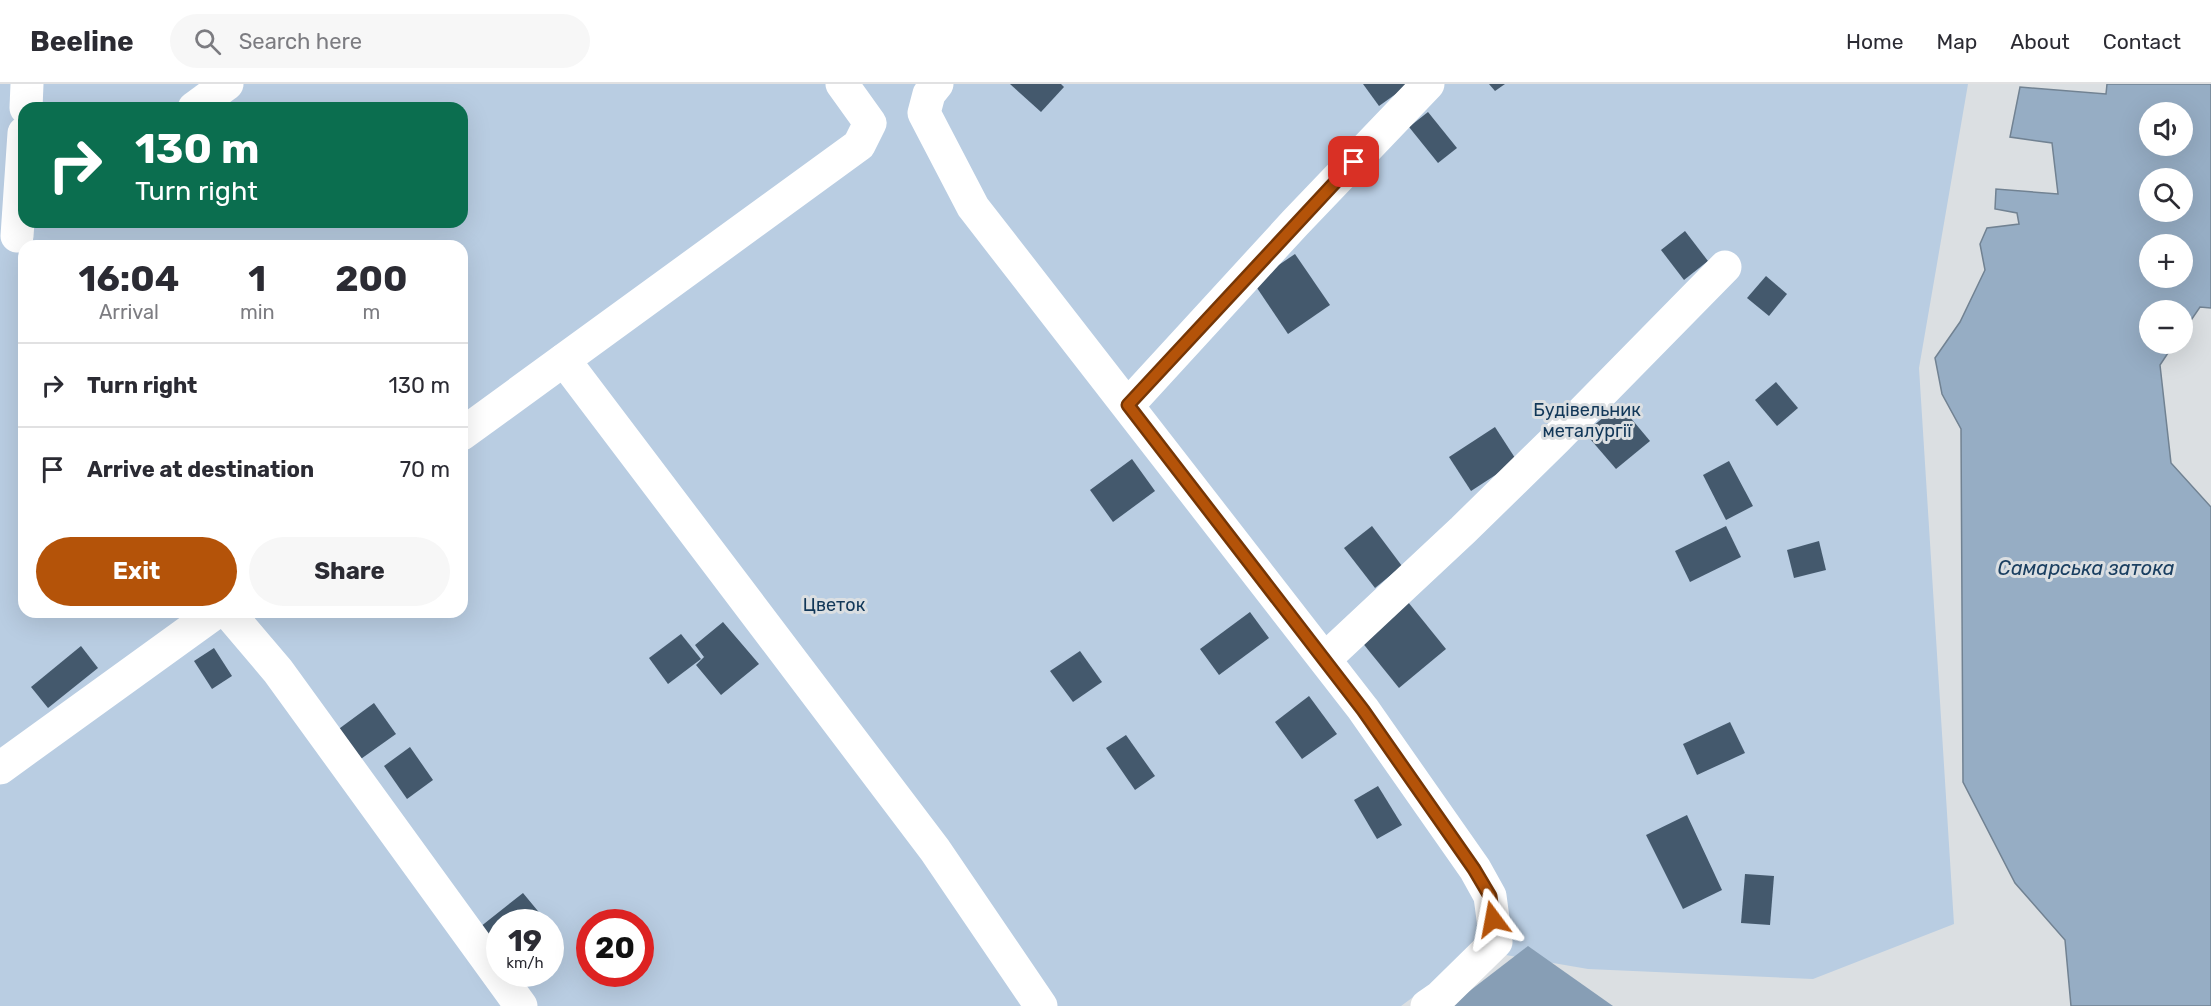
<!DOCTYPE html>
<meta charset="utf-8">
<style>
:root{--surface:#fff;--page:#f7f7f7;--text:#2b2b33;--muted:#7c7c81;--line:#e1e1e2;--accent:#b45309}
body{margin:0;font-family:Rubik,sans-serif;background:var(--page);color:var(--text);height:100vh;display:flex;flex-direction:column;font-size:22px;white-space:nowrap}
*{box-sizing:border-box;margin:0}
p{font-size:20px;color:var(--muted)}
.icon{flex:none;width:33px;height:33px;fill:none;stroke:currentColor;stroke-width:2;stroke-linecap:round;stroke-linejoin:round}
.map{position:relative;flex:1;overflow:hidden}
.side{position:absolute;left:18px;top:156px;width:450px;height:378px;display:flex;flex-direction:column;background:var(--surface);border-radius:18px;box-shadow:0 6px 24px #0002}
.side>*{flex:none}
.guide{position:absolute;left:18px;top:18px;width:450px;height:126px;border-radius:18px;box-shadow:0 6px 24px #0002;background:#0b6e4f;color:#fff;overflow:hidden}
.tools{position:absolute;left:2139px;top:18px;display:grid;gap:12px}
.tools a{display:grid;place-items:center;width:54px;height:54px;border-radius:50%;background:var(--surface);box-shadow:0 6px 24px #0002;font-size:30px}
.speed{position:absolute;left:486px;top:825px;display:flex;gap:12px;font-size:30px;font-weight:700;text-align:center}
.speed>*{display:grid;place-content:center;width:78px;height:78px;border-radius:50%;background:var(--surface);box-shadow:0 6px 24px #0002;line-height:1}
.speed small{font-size:15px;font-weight:400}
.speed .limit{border:9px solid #d22;background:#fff;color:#111}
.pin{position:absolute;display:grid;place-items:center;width:51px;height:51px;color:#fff;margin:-26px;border-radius:12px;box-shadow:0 3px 9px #0006}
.me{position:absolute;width:66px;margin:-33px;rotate:347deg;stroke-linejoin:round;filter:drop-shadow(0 0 4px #0008)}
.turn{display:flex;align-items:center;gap:21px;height:126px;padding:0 18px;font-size:27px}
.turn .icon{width:78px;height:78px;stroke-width:2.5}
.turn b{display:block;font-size:42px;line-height:51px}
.eta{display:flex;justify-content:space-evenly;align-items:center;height:102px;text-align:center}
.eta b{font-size:36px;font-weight:700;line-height:42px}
.button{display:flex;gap:12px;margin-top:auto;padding:12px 18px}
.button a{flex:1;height:69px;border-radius:36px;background:var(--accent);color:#fff;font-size:24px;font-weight:700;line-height:69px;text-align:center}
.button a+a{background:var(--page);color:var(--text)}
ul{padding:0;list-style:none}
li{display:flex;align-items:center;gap:18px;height:84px;padding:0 18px;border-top:2px solid var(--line)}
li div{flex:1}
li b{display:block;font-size:22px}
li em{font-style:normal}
header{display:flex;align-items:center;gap:36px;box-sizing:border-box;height:84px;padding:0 30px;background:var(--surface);border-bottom:2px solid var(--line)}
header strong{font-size:28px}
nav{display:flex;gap:33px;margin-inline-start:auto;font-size:21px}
.search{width:420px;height:54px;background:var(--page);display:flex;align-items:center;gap:15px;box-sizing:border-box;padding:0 21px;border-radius:33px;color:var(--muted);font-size:22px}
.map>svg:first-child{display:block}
.green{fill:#b9cde2;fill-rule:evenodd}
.forest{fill:#879eb5}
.water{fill:#96adc4;stroke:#718292;stroke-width:1.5;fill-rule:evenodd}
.building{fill:#44596d}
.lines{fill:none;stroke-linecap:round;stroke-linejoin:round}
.minor{stroke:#fff;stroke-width:33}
.route-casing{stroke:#753606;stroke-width:15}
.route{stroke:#b45309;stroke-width:10}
.labels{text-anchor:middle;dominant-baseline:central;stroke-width:6;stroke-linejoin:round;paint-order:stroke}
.park-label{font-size:18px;fill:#113758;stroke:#dbdfe2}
.water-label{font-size:20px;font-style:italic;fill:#1a3f61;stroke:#dbdfe2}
</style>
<header>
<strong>Beeline</strong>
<div class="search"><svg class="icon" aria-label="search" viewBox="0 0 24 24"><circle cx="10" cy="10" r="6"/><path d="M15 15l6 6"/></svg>Search here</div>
<nav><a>Home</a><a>Map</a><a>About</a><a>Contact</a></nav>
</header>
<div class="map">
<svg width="2211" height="922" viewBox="0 0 2211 922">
<rect width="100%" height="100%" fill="#dbdfe2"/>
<path class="green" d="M0 0H1968L1919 284 1954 840 1813 895 1588 885 1477 866 1401 922H0ZM24 24H462V138H24ZM24 162H462V528H24ZM500 838H550V890H500ZM590 838H640V890H590Z"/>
<path class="forest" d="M1528 862 1613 922H1450Z"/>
<path class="water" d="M2107 0H2211V224L2200 223 2183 248 2182 226H2150V260H2174L2160 281 2171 379 2211 423V922H2071L2065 856 2015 799 1963 698 1961 345 1942 310 1935 274 1960 238 1985 186 1980 160 1987 144 2019 140 2017 129 1995 125 1996 105 2058 110 2052 59 2010 53 2020 3 2106 10ZM2150 28H2182V62H2150ZM2150 94H2182V128H2150ZM2150 160H2182V194H2150Z"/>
<g class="building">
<path d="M1010 0H1061L1064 3 1041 28Z"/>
<path d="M1363 0H1405L1407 2 1379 22Z"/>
<path d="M1489 0H1505L1495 7Z"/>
<path d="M1428 28 1457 64 1438 79 1409 43Z"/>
<path d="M1685 147 1708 177 1684 196 1661 166Z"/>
<path d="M1295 170 1330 221 1288 250 1253 198Z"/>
<path d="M1766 192 1787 210 1769 232 1747 214Z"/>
<path d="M1776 298 1798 324 1777 342 1755 316Z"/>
<path d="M1619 320 1650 357 1616 385 1585 349Z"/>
<path d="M1495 343 1517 377 1471 407 1449 373Z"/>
<path d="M1132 375 1155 407 1113 438 1090 406Z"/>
<path d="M1729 377 1753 422 1726 436 1703 391Z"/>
<path d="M1372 442 1402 482 1375 504 1344 464Z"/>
<path d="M1726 442 1741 473 1690 498 1675 467Z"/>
<path d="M1819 457 1826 486 1794 494 1787 466Z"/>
<path d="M1408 518 1446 565 1399 604 1361 557Z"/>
<path d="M1250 528 1269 554 1219 591 1200 565Z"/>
<path d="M723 538 759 580 721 611 696 581 706 571 704 573 695 561Z"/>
<path d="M681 550 701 575 668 600 649 574Z"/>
<path d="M81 562 98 584 48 624 31 603Z"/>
<path d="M214 564 232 592 212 605 194 577Z"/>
<path d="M1080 567 1102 598 1073 618 1050 587Z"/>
<path d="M1309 612 1337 650 1302 675 1275 638Z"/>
<path d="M374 619 396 650 358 677 336 647Z"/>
<path d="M1730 638 1745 669 1697 691 1683 660Z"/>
<path d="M1126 651 1155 692 1135 706 1106 664Z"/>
<path d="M410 663 433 696 407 715 384 682Z"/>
<path d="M1378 702 1402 741 1377 755 1354 716Z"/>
<path d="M1687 731 1722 806 1683 825 1646 751Z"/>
<path d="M1745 790 1774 792 1770 841 1741 839Z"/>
<path d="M523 809 547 838H500V867L480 843Z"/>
</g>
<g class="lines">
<g class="minor">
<path d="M937 0 929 10 924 29 973 123 1363 625 1475 785 1490 812 1496 858 1440 913 1427 922"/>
<path d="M26 24 27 0"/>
<path d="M194 24 227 0"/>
<path d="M17 152 24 49"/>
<path d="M564 276 935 766 1041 922"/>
<path d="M1128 321 1295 139 1428 0"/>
<path d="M462 350 859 61 870 39 842 0"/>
<path d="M228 528 278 587 521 922"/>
<path d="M1325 575 1463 446 1556 355 1725 183"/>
<path d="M0 684 216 528"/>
</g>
</g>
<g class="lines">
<g class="route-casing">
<path id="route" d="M1354 78 1128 321 1363 626 1474 785 1490 812 1493 835"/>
</g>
<use href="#route" class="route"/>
</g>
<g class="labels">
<g class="park-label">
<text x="1587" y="326">Будівельник<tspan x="1587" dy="21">металургії</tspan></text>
<text x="834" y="521">Цветок</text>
</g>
<g class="water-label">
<text x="2086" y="484">Самарська затока</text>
</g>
</g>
</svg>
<div class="tools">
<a><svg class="icon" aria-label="sound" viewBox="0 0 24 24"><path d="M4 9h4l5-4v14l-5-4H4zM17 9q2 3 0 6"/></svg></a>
<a><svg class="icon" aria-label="search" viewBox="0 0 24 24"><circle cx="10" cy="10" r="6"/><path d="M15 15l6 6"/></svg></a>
<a>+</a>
<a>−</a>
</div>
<div class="speed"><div>19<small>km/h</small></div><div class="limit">20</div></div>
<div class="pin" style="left:1354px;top:78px;background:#d93025"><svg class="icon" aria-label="arrive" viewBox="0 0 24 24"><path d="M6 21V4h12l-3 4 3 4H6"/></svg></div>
<svg class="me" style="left:1493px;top:835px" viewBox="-20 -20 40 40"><path d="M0-17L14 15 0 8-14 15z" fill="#b45309" stroke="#fff" stroke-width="4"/></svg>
<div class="guide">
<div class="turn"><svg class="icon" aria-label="right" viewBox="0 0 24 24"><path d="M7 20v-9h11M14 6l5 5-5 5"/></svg><div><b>130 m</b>Turn right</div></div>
</div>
<section class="side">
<div class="eta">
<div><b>16:04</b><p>Arrival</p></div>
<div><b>1</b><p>min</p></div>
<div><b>200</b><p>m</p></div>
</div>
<ul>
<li><svg class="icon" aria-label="right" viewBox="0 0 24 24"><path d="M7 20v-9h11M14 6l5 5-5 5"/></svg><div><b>Turn right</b></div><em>130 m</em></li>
<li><svg class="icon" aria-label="arrive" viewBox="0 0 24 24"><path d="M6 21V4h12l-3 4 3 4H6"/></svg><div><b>Arrive at destination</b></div><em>70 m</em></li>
</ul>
<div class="button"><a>Exit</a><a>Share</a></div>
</section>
</div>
